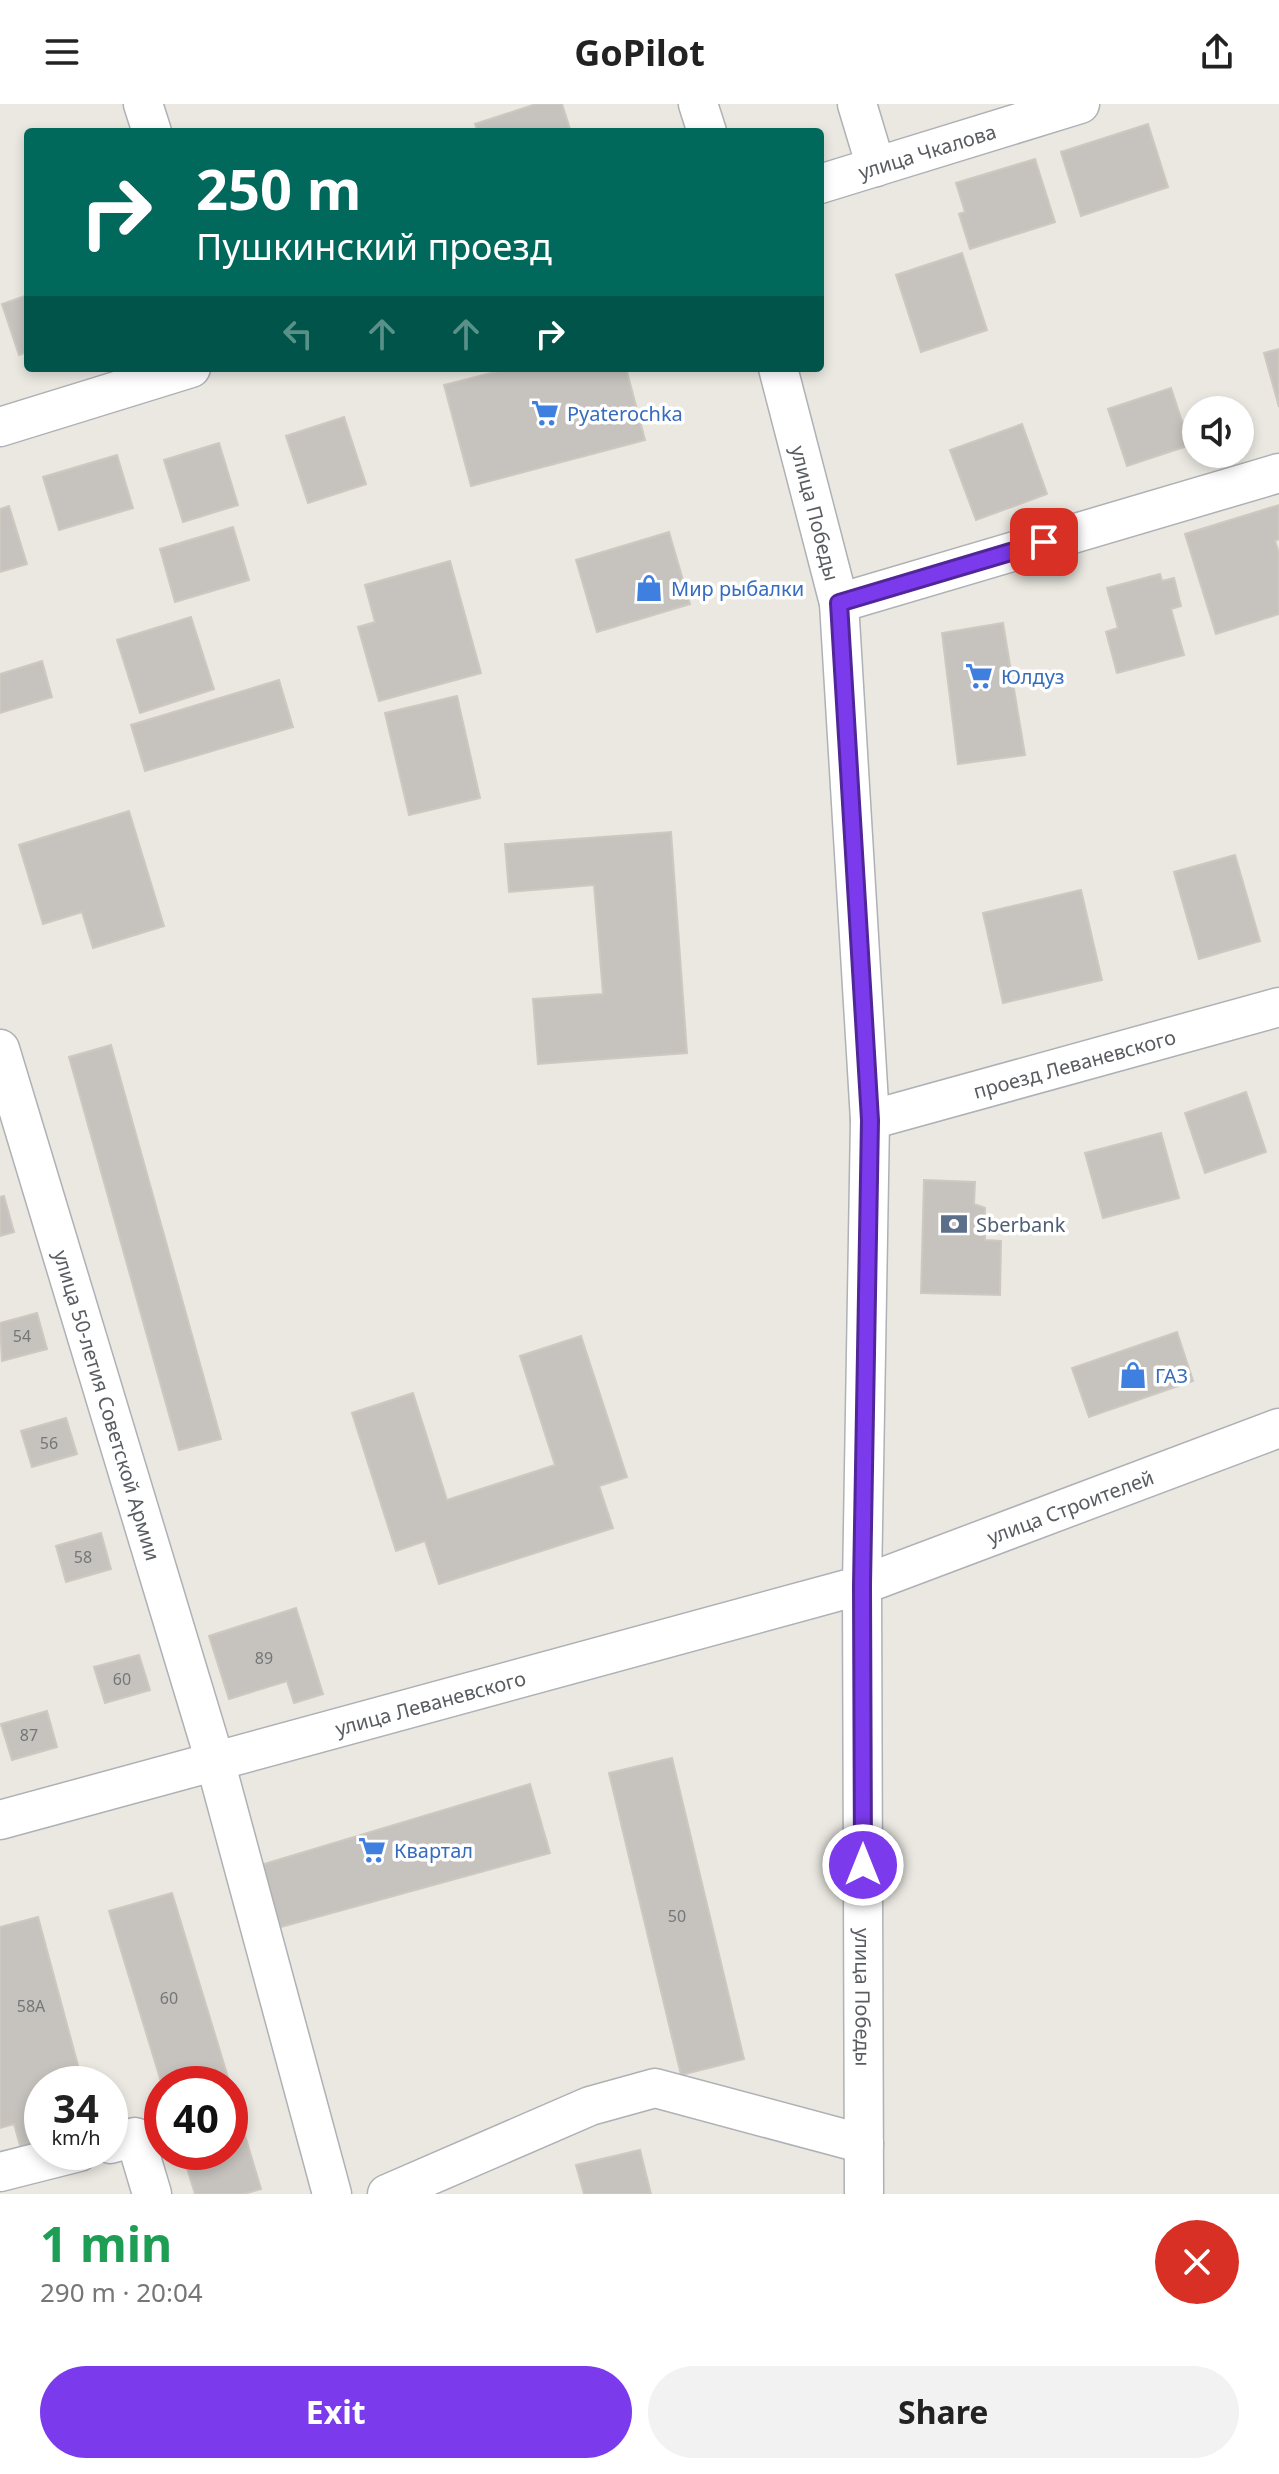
<!DOCTYPE html>
<meta charset="utf-8">
<style>
:root{--surface:#fff;--page:#f2f2f2;--text:#222;--muted:#767676;--accent:#7c3aed}
body{margin:0;font-family:"Noto Sans",sans-serif;background:var(--page);color:var(--text);height:100vh;display:flex;flex-direction:column;font-size:30px;white-space:nowrap}
*{box-sizing:border-box;margin:0}
p{font-size:26px;color:var(--muted)}
.icon{flex:none;width:44px;height:44px;fill:none;stroke:currentColor;stroke-width:2;stroke-linecap:round;stroke-linejoin:round}
.map{position:relative;height:2090px;overflow:hidden}
.drawer{display:flex;flex-direction:column;background:var(--surface);flex:1}
.drawer>*{flex:none}
.banner{position:absolute;left:24px;top:24px;width:800px;height:244px;border-radius:8px;box-shadow:0 4px 12px #0003;background:#00695c;color:#fff;overflow:hidden}
.controls{position:absolute;left:1182px;top:292px;display:grid;gap:16px}
.controls a{display:grid;place-items:center;width:72px;height:72px;border-radius:50%;background:var(--surface);box-shadow:0 4px 12px #0003;font-size:40px}
.speed{position:absolute;left:24px;top:1962px;display:flex;gap:16px;font-size:40px;font-weight:700;text-align:center}
.speed>*{display:grid;place-content:center;width:104px;height:104px;border-radius:50%;background:var(--surface);box-shadow:0 4px 12px #0003;line-height:1}
.speed small{font-size:20px;font-weight:400}
.speed .limit{border:12px solid #d22;background:#fff;color:#111}
.pin{position:absolute;display:grid;place-items:center;width:68px;height:68px;color:#fff;margin:-34px;border-radius:16px;box-shadow:0 4px 12px #0006}
.me{position:absolute;width:88px;margin:-44px;rotate:0deg;stroke-linejoin:round;filter:drop-shadow(0 0 6px #0008)}
.turn{display:flex;align-items:center;gap:28px;height:168px;padding:0 40px;font-size:36px}
.turn .icon{width:104px;height:104px;stroke-width:2.5}
.turn b{display:block;font-size:56px;line-height:68px}
.lanes{display:flex;align-items:center;height:76px;padding:0 40px;background:#0003;justify-content:center;gap:40px;direction:ltr}
.lanes .off{opacity:.35}
.round{display:grid;place-items:center;flex:none;width:84px;height:84px;border-radius:42px;background:var(--page)}
.overview{display:flex;align-items:center;justify-content:space-between;height:136px;padding:0 40px}
h1{font-size:48px;font-weight:700;line-height:60px;color:#1e9e55}
.primary-button{display:flex;gap:16px;margin-top:auto;padding:16px 40px}
.primary-button a{flex:1;height:92px;border-radius:48px;background:var(--accent);color:#fff;font-size:32px;font-weight:700;line-height:92px;text-align:center}
.primary-button a+a{background:var(--page);color:var(--text)}
header{display:flex;justify-content:space-between;align-items:center;height:104px;padding:0 40px;background:var(--surface);font-size:36px;font-weight:700}
.map>svg:first-child{display:block}
.building{fill:#c6c3be;stroke:#cec9c0;stroke-width:2}
.lines{fill:none;stroke-linecap:round;stroke-linejoin:round}
.minor-casing{stroke:#aeb1b5;stroke-width:41}
.minor{stroke:#fff;stroke-width:38}
.route-casing{stroke:#51269a;stroke-width:20}
.route{stroke:#7c3aed;stroke-width:14}
.labels{text-anchor:middle;dominant-baseline:central;stroke-width:7;stroke-linejoin:round;paint-order:stroke}
.number-label{font-size:16px;fill:#747678}
.street-label{font-size:20px;fill:#595c60;stroke:#fff}
.shop-label{font-size:20px;fill:#366cbe;stroke:#fff;text-anchor:start}
.service-label{font-size:20px;fill:#4e5e75;stroke:#fff;text-anchor:start}
</style>
<header><svg class="icon" aria-label="menu" viewBox="0 0 24 24"><path d="M4 6h16M4 12h16M4 18h16"/></svg>GoPilot<svg class="icon" aria-label="share" viewBox="0 0 24 24"><path d="M12 15V3M7 8l5-5 5 5M5 13v7h14v-7"/></svg></header>
<div class="map">
<svg width="1279" height="2090" viewBox="0 0 1279 2090">
<rect width="100%" height="100%" fill="#eae8e1"/>
<g class="building">
<path d="M536 0H562L571 28H478L475 20Z"/>
<path d="M1148 20 1168 83 1081 112 1061 48Z"/>
<path d="M1035 55 1055 118 970 145 959 110 965 108 956 79Z"/>
<path d="M962 149 987 226 921 248 896 171Z"/>
<path d="M28 191V248L19 251 2 200Z"/>
<path d="M1279 245V303L1264 249Z"/>
<path d="M511 264H626L645 336 471 382 444 281Z"/>
<path d="M1171 284 1190 341 1127 362 1108 305Z"/>
<path d="M344 313 366 380 308 399 286 332Z"/>
<path d="M1022 320 1047 390 976 416 950 346Z"/>
<path d="M219 339 238 401 183 418 164 356Z"/>
<path d="M117 351 133 404 59 426 43 373Z"/>
<path d="M1279 401V435L1275 437 1279 449V510L1216 530 1185 430Z"/>
<path d="M9 402 27 460 0 468V405Z"/>
<path d="M233 423 249 476 175 498 160 445Z"/>
<path d="M669 428 690 500 597 528 576 456Z"/>
<path d="M450 457 481 569 379 597 358 523 375 518 365 481Z"/>
<path d="M1160 470 1162 477 1174 474 1181 502 1171 505 1184 551 1117 569 1106 528 1118 524 1107 484Z"/>
<path d="M191 513 214 585 140 609 117 536Z"/>
<path d="M1003 519 1025 651 958 660 942 529Z"/>
<path d="M42 557 52 593 0 609V570Z"/>
<path d="M279 576 293 623 145 667 131 621Z"/>
<path d="M457 592 480 694 409 711 385 609Z"/>
<path d="M129 707 164 822 93 844 82 808 43 820 19 741Z"/>
<path d="M671 728 687 949 538 960 533 895 603 890 594 781 509 788 505 740Z"/>
<path d="M1235 751 1260 837 1199 855 1174 768Z"/>
<path d="M1081 786 1102 876 1003 899 983 809Z"/>
<path d="M111 941 221 1335 179 1346 69 953Z"/>
<path d="M1246 988 1266 1048 1205 1069 1185 1009Z"/>
<path d="M1161 1029 1179 1094 1103 1114 1085 1049Z"/>
<path d="M924 1076 975 1078 974 1100 985 1104V1136L1001 1137 1000 1191 921 1189Z"/>
<path d="M4 1092 14 1128 0 1132V1093Z"/>
<path d="M37 1209 47 1245 2 1257 0 1219Z"/>
<path d="M1177 1228 1193 1277 1089 1313 1072 1264Z"/>
<path d="M581 1232 627 1373 599 1382 613 1424 439 1480 425 1437 396 1447 352 1309 413 1289 447 1396 555 1361 520 1252Z"/>
<path d="M66 1314 77 1350 32 1363 21 1327Z"/>
<path d="M101 1429 111 1465 66 1478 56 1442Z"/>
<path d="M296 1504 323 1590 294 1599 287 1577 229 1595 209 1532Z"/>
<path d="M139 1551 150 1586 105 1599 94 1563Z"/>
<path d="M47 1607 57 1643 12 1656 1 1620Z"/>
<path d="M672 1654 744 1955 681 1971 609 1669Z"/>
<path d="M530 1680 550 1749 270 1826 254 1763Z"/>
<path d="M172 1789 230 1980 162 1981 109 1807Z"/>
<path d="M38 1813 83 1980H42V2046L23 2052 14 2020 0 2024V1823Z"/>
<path d="M230 1981 261 2085 244 2090H195L182 2048H230Z"/>
<path d="M640 2046 651 2090H584L576 2061Z"/>
</g>
<g class="lines">
<g class="minor-casing">
<g id="minor">
<path d="M143 0 152 28"/>
<path d="M698 0 707 28"/>
<path d="M857 0 876 63"/>
<path id="s1" d="M820 80 1080 0"/>
<path id="s2" d="M778 264 839 499 870 1016 862 1481 864 2090"/>
<path d="M0 323 191 264"/>
<path d="M839 499 1279 369"/>
<path id="s3" d="M0 945 215 1657 332 2090"/>
<path id="s4" d="M870 1016 1279 903"/>
<path id="s5" d="M0 1716 862 1481 1279 1324"/>
<path d="M110 2040 135 2033 152 2090"/>
<path d="M0 2068 79 2048"/>
<path d="M387 2090 590 2002 655 1984 864 2040"/>
</g>
</g>
<use href="#minor" class="minor"/>
</g>
<g class="lines">
<g class="route-casing">
<path id="route" d="M863 1761 862 1481 870 1016 839 499 1044 438"/>
</g>
<use href="#route" class="route"/>
</g>
<defs>
<g id="supermarket-bare" transform="scale(2.16)"><path d="M-6-5.5h2.5l.6 2H6L4.5 2H-2.5L-4.4-4H-6ZM-1.5 3.2a1.3 1.3 0 1 0 .1 0ZM3 3.2a1.3 1.3 0 1 0 .1 0Z" fill="#3f7fe0" stroke="#fff" stroke-width="2.5" paint-order="stroke"/></g>
<g id="shop-bare" transform="scale(2.16)"><path d="M-5-2.5h2.3a2.7 3.5 0 0 1 5.4 0H5L5.5 6h-11ZM-1.5-2.5h3a1.5 2.3 0 0 0-3 0Z" fill="#3f7fe0" stroke="#fff" stroke-width="2.5" paint-order="stroke"/></g>
<g id="bank-bare" transform="scale(2.16)"><path d="M-6-4H6V4H-6ZM0-2.3a2.3 2.3 0 1 0 0 4.6a2.3 2.3 0 1 0 0-4.6Z" fill="#5c6f8a" stroke="#fff" stroke-width="2.5" paint-order="stroke"/></g>
</defs>
<g fill-rule="evenodd">
<use href="#supermarket-bare" x="545" y="309"/>
<use href="#shop-bare" x="649" y="484"/>
<use href="#supermarket-bare" x="979" y="572"/>
<use href="#bank-bare" x="954" y="1120"/>
<use href="#shop-bare" x="1133" y="1271"/>
<use href="#supermarket-bare" x="372" y="1746"/>
</g>
<g class="labels">
<g class="number-label">
<text x="22" y="1232">54</text>
<text x="49" y="1339">56</text>
<text x="83" y="1453">58</text>
<text x="264" y="1554">89</text>
<text x="122" y="1575">60</text>
<text x="29" y="1631">87</text>
<text x="677" y="1812">50</text>
<text x="169" y="1894">60</text>
<text x="31" y="1902">58А</text>
</g>
<g class="street-label">
<text stroke="none"><textPath href="#s1" startOffset="112">улица Чкалова</textPath></text>
<text stroke="none"><textPath href="#s2" startOffset="150">улица Победы</textPath></text>
<text stroke="none"><textPath href="#s4" startOffset="212">проезд Леваневского</textPath></text>
<text stroke="none"><textPath href="#s3" startOffset="372">улица 50-летия Советской Армии</textPath></text>
<text stroke="none"><textPath href="#s5" startOffset="1116">улица Строителей</textPath></text>
<text stroke="none"><textPath href="#s5" startOffset="446">улица Леваневского</textPath></text>
<text stroke="none"><textPath href="#s2" startOffset="1638">улица Победы</textPath></text>
</g>
<g class="shop-label">
<text x="567" y="309">Pyaterochka</text>
<text x="671" y="484">Мир рыбалки</text>
<text x="1001" y="572">Юлдуз</text>
<text x="1155" y="1271">ГАЗ</text>
<text x="394" y="1746">Квартал</text>
</g>
<g class="service-label">
<text x="976" y="1120">Sberbank</text>
</g>
</g>
</svg>
<div class="controls">
<a><svg class="icon" aria-label="sound" viewBox="0 0 24 24"><path d="M4 9h4l5-4v14l-5-4H4zM17 9q2 3 0 6"/></svg></a>
</div>
<div class="speed"><div>34<small>km/h</small></div><div class="limit">40</div></div>
<div class="pin" style="left:1044px;top:438px;background:#d93025"><svg class="icon" aria-label="arrive" viewBox="0 0 24 24"><path d="M6 21V4h12l-3 4 3 4H6"/></svg></div>
<svg class="me" style="left:863px;top:1761px" viewBox="-20 -20 40 40"><circle r="17" fill="#7c3aed" stroke="#fff" stroke-width="3"/><path d="M0-11L8 9 0 5-8 9z" fill="#fff"/></svg>
<div class="banner">
<div class="turn"><svg class="icon" aria-label="right" viewBox="0 0 24 24"><path d="M7 20v-9h11M14 6l5 5-5 5"/></svg><div><b>250 m</b>Пушкинский проезд</div></div>
<div class="lanes"><svg class="icon off" aria-label="left" viewBox="0 0 24 24"><path d="M17 20v-9H6M10 6l-5 5 5 5"/></svg><svg class="icon off" aria-label="ahead" viewBox="0 0 24 24"><path d="M12 20V5M6 11l6-6 6 6"/></svg><svg class="icon off" aria-label="ahead" viewBox="0 0 24 24"><path d="M12 20V5M6 11l6-6 6 6"/></svg><svg class="icon" aria-label="right" viewBox="0 0 24 24"><path d="M7 20v-9h11M14 6l5 5-5 5"/></svg></div>
</div>
</div>
<section class="drawer">
<div class="overview"><div><h1>1 min</h1><p>290 m · 20:04</p></div><a class="round" style="background:#d93025;color:#fff"><svg class="icon" aria-label="close" viewBox="0 0 24 24"><path d="M6 6l12 12M18 6L6 18"/></svg></a></div>
<div class="primary-button"><a>Exit</a><a>Share</a></div>
</section>
